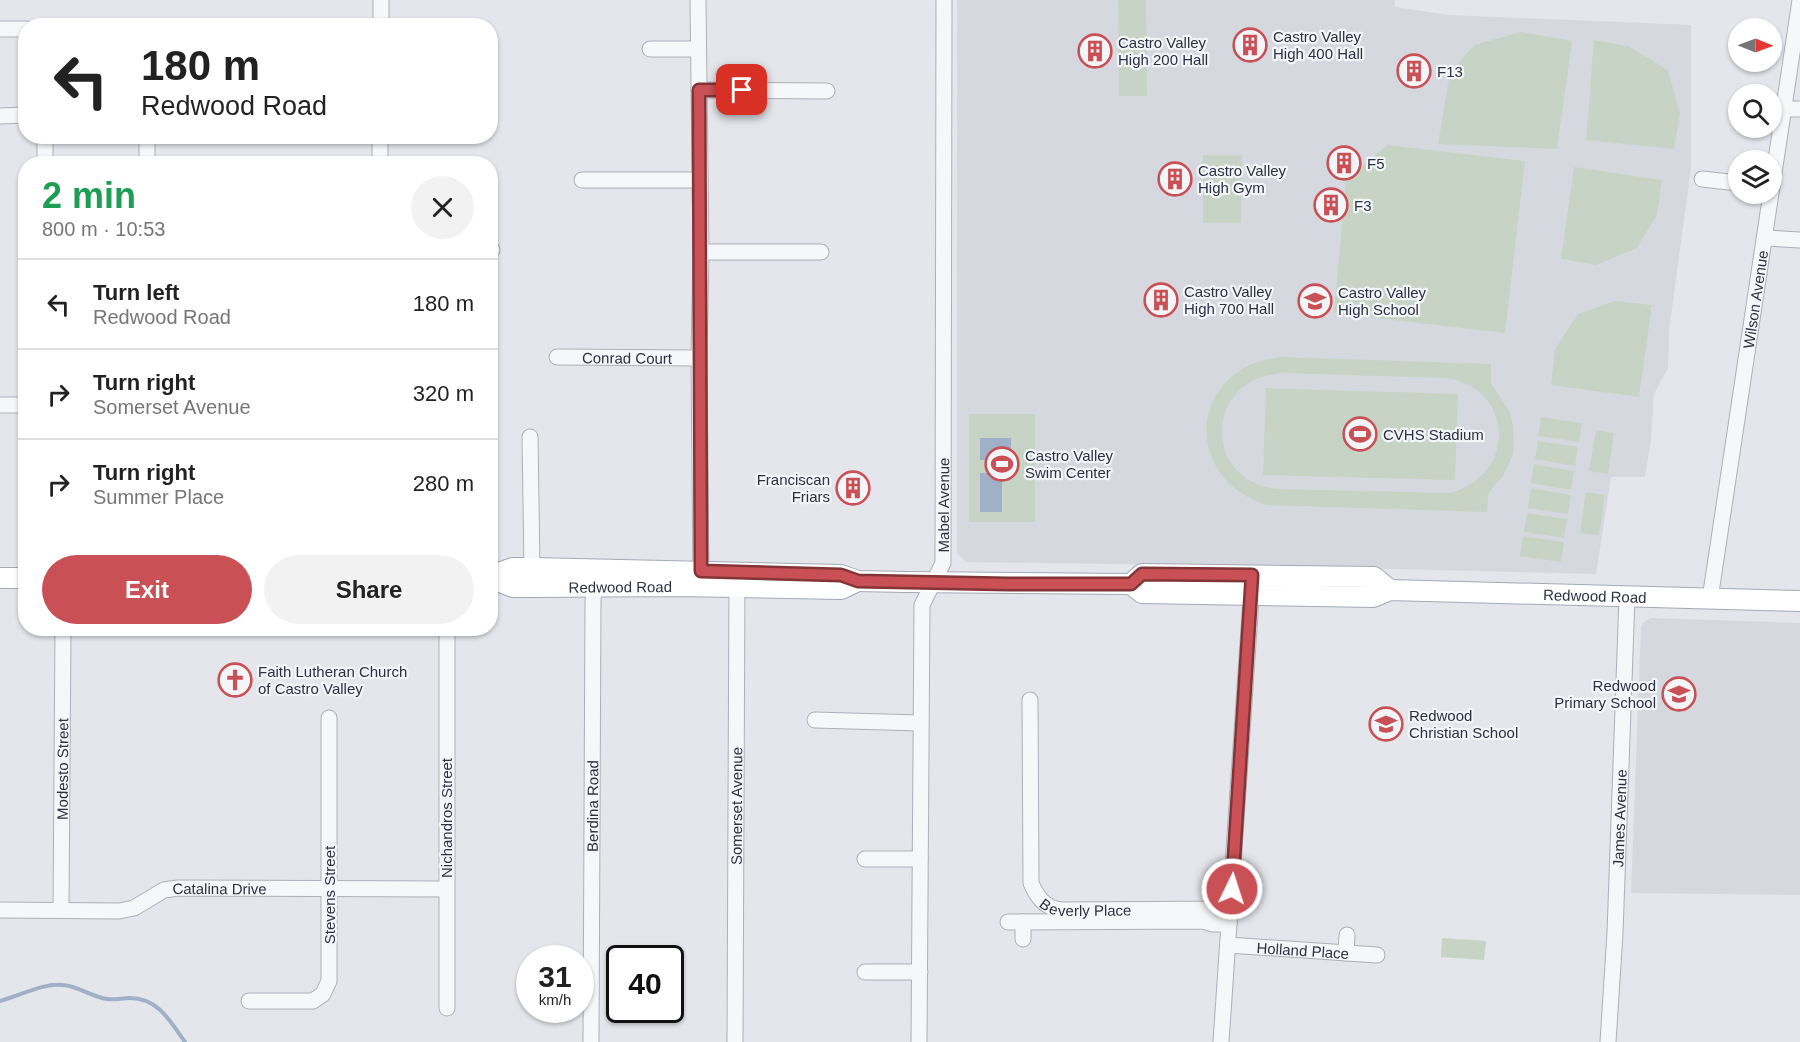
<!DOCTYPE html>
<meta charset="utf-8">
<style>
:root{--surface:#fff;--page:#f2f2f2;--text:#222;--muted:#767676;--line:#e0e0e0;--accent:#c95054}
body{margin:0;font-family:Helvetica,sans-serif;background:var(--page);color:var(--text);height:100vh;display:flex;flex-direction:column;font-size:22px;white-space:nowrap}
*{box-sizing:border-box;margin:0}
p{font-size:20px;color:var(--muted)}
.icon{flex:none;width:33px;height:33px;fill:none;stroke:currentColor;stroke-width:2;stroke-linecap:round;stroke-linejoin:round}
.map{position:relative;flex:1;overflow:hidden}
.sheet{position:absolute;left:18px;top:156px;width:480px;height:480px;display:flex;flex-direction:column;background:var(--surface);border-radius:24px;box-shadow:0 2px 4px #0004}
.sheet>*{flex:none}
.banner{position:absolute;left:18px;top:18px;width:480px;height:126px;border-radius:24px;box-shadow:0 2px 4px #0004;background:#fff;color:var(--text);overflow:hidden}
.needle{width:39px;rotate:91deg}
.buttons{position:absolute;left:1728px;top:18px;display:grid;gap:12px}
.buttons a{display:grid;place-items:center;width:54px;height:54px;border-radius:50%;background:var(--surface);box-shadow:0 2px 4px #0004;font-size:30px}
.speed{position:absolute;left:516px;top:945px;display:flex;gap:12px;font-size:30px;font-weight:700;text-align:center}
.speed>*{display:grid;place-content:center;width:78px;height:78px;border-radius:50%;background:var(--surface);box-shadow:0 2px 4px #0004;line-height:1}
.speed small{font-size:15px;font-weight:400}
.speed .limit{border:3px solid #111;border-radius:9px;background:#fff;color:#111}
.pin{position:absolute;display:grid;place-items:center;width:51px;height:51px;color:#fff;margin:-26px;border-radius:12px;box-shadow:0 3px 9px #0006}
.me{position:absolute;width:66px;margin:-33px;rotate:4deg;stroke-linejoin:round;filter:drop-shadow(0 0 4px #0008)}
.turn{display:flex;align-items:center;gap:21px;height:126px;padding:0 24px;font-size:27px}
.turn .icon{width:78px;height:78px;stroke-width:2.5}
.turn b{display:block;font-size:42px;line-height:51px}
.round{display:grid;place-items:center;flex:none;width:63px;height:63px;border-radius:32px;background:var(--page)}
.headline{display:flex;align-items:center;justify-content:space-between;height:102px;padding:0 24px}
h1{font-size:36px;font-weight:700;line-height:45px;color:#1e9e55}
.cta{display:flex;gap:12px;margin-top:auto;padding:12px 24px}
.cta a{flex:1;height:69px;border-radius:36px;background:var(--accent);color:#fff;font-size:24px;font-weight:700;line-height:69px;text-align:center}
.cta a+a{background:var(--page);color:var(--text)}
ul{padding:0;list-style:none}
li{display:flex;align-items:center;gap:18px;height:90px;padding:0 24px;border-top:2px solid var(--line)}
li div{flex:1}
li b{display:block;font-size:22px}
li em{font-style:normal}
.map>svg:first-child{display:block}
.built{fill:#d6d8e0}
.green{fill:#c7d4c5;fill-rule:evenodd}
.water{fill:#a1b0c9}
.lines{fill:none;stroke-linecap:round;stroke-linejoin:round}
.stream{stroke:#a1b0c9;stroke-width:4}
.minor-casing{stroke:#adb0b9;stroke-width:17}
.major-casing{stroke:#a3a9b6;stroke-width:22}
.minor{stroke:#f6f7f9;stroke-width:15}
.major{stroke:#fff;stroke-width:20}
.route-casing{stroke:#833437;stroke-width:15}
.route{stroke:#c95054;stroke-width:10}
.labels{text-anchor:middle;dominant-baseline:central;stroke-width:4.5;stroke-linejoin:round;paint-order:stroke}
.poi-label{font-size:15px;fill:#2c3243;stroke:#f3f5f8;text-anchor:start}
.street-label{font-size:15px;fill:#2c3243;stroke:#f3f5f8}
</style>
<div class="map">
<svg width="1800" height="1042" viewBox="0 0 1800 1042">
<rect width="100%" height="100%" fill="#e4e6eb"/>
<g class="built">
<path d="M957 0H1395V7L1449 15 1691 25V168L1669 331 1668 368 1654 394 1651 440 1645 477H1611L1596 574 1276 566 966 562 957 553Z"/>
<path d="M1651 618 1800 623V895L1631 893 1641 627 1644 622Z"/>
</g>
<g class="green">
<path d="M1118 0H1146L1147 96H1119Z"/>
<path d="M1521 32 1572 41 1557 149 1438 144 1450 72 1474 45Z"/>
<path d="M1594 40 1628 46 1668 70 1680 114 1674 149 1586 140Z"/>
<path d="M1387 145 1525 161 1505 333 1334 313 1346 180Z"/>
<path d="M1203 155H1242L1241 223H1203Z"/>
<path d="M1574 167 1662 180 1657 215 1637 248 1596 265 1561 259Z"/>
<path d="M1615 301 1652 305 1639 397 1551 385 1555 349 1578 314Z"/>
<path d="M1282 357 1491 364V383L1510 412 1513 426 1514 445 1513 455 1503 476 1488 494 1487 512 1266 505C1179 477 1190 365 1282 357ZM1282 373 1446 378C1515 388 1517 476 1450 493L1277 489C1202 481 1203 379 1282 373Z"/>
<path d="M1266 388 1458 394 1455 480 1263 475Z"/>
<rect x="969" y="414" width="66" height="108"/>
<path d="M1541 417 1582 423 1579 442 1538 436Z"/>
<path d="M1596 430 1614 433 1608 474 1589 471Z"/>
<path d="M1538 441 1578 447 1575 466 1535 459Z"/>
<path d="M1534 464 1574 471 1571 490 1531 483Z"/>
<path d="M1531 488 1571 495 1568 514 1528 508Z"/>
<path d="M1586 492 1605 495 1599 535 1580 533Z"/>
<path d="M1527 513 1567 519 1564 538 1524 532Z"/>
<path d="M1523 536 1564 542 1561 562 1520 556Z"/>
<path d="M1442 938 1486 941 1484 960 1441 957Z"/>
</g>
<g class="water">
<rect x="980" y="438" width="31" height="22"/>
<rect x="980" y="473" width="22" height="39"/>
</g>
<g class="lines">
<path class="stream" d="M0 1001C20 996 42 983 63 985 78 986 92 997 107 999 115 1000 122 998 130 998 158 998 170 1021 185 1042"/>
<g class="minor-casing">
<g id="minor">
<path d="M698 0 701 252 699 358 701 582"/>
<path d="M381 26V0"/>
<path d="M0 29H26"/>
<path d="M650 49H698"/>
<path d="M699 90 827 91"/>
<path d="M1784 109H1800"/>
<path d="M0 116 26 115"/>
<path d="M45 164V136"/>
<path d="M147 164V136"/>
<path d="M380 164V136"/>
<path d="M1702 179 1738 183"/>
<path d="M582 180H700"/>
<path d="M1766 238 1800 240"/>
<path d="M490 249 492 250"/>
<path d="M701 252H821"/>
<path id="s1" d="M557 357 699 358"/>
<path d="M0 405H26"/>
<path d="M530 437 532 568"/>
<path id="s2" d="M1710 599 1800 0"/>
<path d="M447 628V1008"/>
<path id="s3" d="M1030 700 1031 883C1037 897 1045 908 1061 910L1230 909"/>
<path d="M815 720 920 723"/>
<path d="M865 859H920"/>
<path id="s4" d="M0 910 119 911 134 908 164 890 178 888 446 889"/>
<path id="s5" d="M61 910 63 628"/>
<path d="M1008 922 1203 921 1213 924H1229"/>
<path d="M1023 922V939"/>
<path id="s6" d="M1228 945 1377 955"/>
<path d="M1346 953 1347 935"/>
<path d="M865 972H920"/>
<path d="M249 1001H313L323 994 329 981V718"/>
<path id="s7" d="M591 1042 593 601 595 576"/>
<path id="s8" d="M735 1042 737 578"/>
<path id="s9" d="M919 1042 922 605 943 563 944 0"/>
<path d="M1221 1042 1252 584"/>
<path id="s10" d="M1608 1042 1615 933 1627 597"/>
</g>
</g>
<g class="major-casing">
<g id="major">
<path id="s11" d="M490 576 513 568H532L841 575 858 581 906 582 1131 584 1142 593 1373 597 1390 590 1800 601"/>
<path d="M0 578H26"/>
<path id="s12" d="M490 578 513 587H531L678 586 841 589 858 581"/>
<path d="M1131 584 1142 574 1374 577 1390 590"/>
</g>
</g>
<use href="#minor" class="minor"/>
<use href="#major" class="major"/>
</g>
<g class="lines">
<g class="route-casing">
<path id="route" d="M742 90H699L701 571 841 575 858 581 1008 584H1131L1142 574 1252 575 1232 889"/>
</g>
<use href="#route" class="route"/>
</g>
<defs>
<g id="building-ring" transform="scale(1.725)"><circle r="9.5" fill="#f3f5f8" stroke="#c95054" stroke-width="1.5"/><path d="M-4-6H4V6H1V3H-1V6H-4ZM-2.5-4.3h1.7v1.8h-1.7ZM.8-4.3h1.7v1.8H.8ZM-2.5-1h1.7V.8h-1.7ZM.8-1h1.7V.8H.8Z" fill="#c95054"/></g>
<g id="school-ring" transform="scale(1.725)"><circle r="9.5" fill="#f3f5f8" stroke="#c95054" stroke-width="1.5"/><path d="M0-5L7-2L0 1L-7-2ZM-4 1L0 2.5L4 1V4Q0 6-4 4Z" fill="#c95054"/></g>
<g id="stadium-ring" transform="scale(1.725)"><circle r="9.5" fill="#f3f5f8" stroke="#c95054" stroke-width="1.5"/><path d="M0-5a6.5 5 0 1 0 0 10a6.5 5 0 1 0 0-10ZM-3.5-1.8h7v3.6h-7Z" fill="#c95054"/></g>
<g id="church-ring" transform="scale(1.725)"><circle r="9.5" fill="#f3f5f8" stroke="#c95054" stroke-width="1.5"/><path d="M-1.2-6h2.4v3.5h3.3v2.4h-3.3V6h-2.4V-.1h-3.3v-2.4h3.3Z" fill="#c95054"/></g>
</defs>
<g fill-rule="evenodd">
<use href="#building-ring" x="1250" y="45"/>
<use href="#building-ring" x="1095" y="51"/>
<use href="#building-ring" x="1414" y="71"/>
<use href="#building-ring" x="1344" y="163"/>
<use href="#building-ring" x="1175" y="179"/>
<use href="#building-ring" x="1331" y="205"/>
<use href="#building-ring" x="1161" y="300"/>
<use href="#school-ring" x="1315" y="301"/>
<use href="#stadium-ring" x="1360" y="434"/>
<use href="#stadium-ring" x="1002" y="464"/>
<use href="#building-ring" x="853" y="488"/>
<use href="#church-ring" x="235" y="680"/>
<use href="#school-ring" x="1679" y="694"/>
<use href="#school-ring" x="1386" y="724"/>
</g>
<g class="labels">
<g class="poi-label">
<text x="1273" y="36">Castro Valley<tspan x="1273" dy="17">High 400 Hall</tspan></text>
<text x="1118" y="42">Castro Valley<tspan x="1118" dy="17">High 200 Hall</tspan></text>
<text x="1437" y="71">F13</text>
<text x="1367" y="163">F5</text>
<text x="1198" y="170">Castro Valley<tspan x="1198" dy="17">High Gym</tspan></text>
<text x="1354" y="205">F3</text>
<text x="1184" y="291">Castro Valley<tspan x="1184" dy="17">High 700 Hall</tspan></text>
<text x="1338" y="292">Castro Valley<tspan x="1338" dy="17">High School</tspan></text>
<text x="1383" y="434">CVHS Stadium</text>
<text x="1025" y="455">Castro Valley<tspan x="1025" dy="17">Swim Center</tspan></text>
<text x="830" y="479" text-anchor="end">Franciscan<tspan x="830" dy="17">Friars</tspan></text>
<text x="258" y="671">Faith Lutheran Church<tspan x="258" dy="17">of Castro Valley</tspan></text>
<text x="1656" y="685" text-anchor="end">Redwood<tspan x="1656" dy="17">Primary School</tspan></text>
<text x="1409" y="715">Redwood<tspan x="1409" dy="17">Christian School</tspan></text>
</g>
<g class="street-label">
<text stroke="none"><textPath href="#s2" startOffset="303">Wilson Avenue</textPath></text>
<text stroke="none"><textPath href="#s1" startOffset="70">Conrad Court</textPath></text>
<text stroke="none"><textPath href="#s9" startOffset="542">Mabel Avenue</textPath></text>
<text stroke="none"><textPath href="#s12" startOffset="132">Redwood Road</textPath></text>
<text stroke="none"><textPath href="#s11" startOffset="1112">Redwood Road</textPath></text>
<text stroke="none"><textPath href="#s5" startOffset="141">Modesto Street</textPath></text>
<text stroke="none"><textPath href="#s7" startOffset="236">Berdina Road</textPath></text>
<text stroke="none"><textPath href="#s8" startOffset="236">Somerset Avenue</textPath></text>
<text transform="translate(446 818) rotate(-90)">Nichandros Street</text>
<text stroke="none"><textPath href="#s10" startOffset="224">James Avenue</textPath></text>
<text stroke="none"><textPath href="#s4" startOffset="225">Catalina Drive</textPath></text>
<text transform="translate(329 895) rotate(-90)">Stevens Street</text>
<text stroke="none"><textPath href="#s3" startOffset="250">Beverly Place</textPath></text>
<text stroke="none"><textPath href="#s6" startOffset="75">Holland Place</textPath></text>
</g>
</g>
</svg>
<div class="buttons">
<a><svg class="needle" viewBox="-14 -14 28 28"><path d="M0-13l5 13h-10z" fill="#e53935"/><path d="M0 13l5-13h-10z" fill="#767676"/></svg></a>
<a><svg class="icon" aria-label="search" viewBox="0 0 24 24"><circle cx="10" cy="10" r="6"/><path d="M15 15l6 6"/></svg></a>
<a><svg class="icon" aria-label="layers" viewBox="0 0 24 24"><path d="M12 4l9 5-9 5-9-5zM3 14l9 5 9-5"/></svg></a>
</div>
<div class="speed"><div>31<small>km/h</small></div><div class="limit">40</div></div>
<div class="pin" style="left:742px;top:90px;background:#d93025"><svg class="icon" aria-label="arrive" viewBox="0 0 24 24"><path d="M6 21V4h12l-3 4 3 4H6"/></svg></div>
<svg class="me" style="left:1232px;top:889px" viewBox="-20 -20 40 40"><circle r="17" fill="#c95054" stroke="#fff" stroke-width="3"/><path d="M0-11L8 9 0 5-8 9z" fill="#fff"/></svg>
<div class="banner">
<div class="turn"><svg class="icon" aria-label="left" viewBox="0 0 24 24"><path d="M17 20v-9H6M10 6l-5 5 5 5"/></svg><div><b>180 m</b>Redwood Road</div></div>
</div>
<section class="sheet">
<div class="headline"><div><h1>2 min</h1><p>800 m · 10:53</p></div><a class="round"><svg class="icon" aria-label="close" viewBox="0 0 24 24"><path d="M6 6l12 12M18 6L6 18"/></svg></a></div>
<ul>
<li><svg class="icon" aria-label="left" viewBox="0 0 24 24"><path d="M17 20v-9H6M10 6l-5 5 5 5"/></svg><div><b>Turn left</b><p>Redwood Road</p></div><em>180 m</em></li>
<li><svg class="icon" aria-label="right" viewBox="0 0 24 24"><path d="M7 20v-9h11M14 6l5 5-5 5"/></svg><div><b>Turn right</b><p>Somerset Avenue</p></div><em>320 m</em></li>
<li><svg class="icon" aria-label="right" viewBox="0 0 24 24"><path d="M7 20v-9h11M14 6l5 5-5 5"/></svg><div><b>Turn right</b><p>Summer Place</p></div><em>280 m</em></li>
</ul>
<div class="cta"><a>Exit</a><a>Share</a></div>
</section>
</div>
